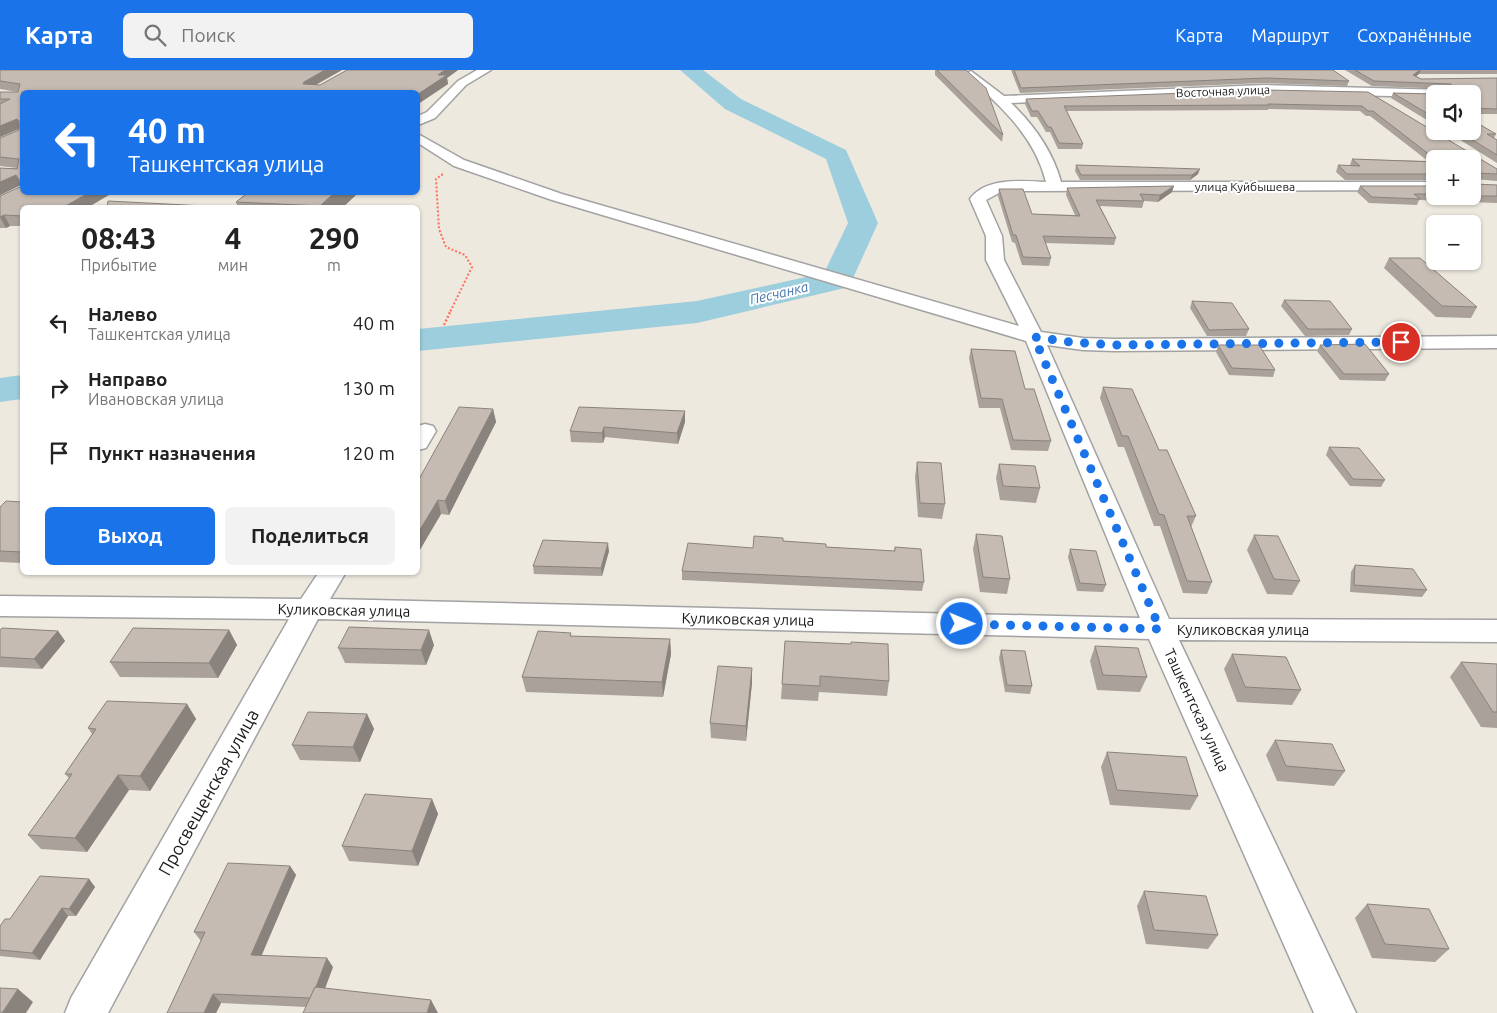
<!DOCTYPE html>
<html lang="ru">
<meta charset="utf-8">
<style>
:root{--surface:#fff;--page:#f2f2f2;--text:#222;--muted:#767676;--accent:#1a73e8}
body{margin:0;font-family:Ubuntu,sans-serif;background:var(--page);color:var(--text);height:100vh;display:flex;flex-direction:column;font-size:19px;white-space:nowrap}
*{box-sizing:border-box;margin:0}
p{font-size:16px;color:var(--muted)}
.icon{flex:none;width:28px;height:28px;fill:none;stroke:currentColor;stroke-width:2;stroke-linecap:round;stroke-linejoin:round}
.map{position:relative;flex:1;overflow:hidden}
.panel{position:absolute;left:20px;top:135px;width:400px;height:370px;display:flex;flex-direction:column;background:var(--surface);border-radius:8px;box-shadow:0 1px 4px #0004}
.panel>*{flex:none}
.guide{position:absolute;left:20px;top:20px;width:400px;height:105px;border-radius:8px;box-shadow:0 1px 4px #0004;background:#1a73e8;color:#fff;overflow:hidden}
.fabs{position:absolute;left:1426px;top:15px;display:grid;gap:10px}
.fabs a{display:grid;place-items:center;width:55px;height:55px;border-radius:8px;background:var(--surface);box-shadow:0 1px 4px #0004;font-size:25px}
.pin{position:absolute;display:grid;place-items:center;width:42px;height:42px;color:#fff;margin:-21px;border:2px solid #fff;border-radius:50%;box-shadow:0 1px 5px #0007}
.me{position:absolute;width:55px;margin:-28px;rotate:91deg;stroke-linejoin:round;filter:drop-shadow(0 0 4px #0008)}
.turn{display:flex;align-items:center;gap:18px;height:105px;padding:0 25px;font-size:22px}
.turn .icon{width:65px;height:65px;stroke-width:2.5}
.turn b{display:block;font-size:35px;line-height:42px}
.eta{display:flex;justify-content:space-evenly;align-items:center;height:85px;text-align:center}
.eta b{font-size:30px;font-weight:700;line-height:35px}
.cta{display:flex;gap:10px;margin-top:auto;padding:10px 25px}
.cta a{flex:1;height:58px;border-radius:8px;background:var(--accent);color:#fff;font-size:20px;font-weight:700;line-height:58px;text-align:center}
.cta a+a{background:var(--page);color:var(--text)}
ul{padding:0;list-style:none}
li{display:flex;align-items:center;gap:15px;height:65px;padding:0 25px}
li div{flex:1}
li b{display:block;font-size:19px}
li em{font-style:normal}
header{display:flex;align-items:center;gap:30px;box-sizing:border-box;height:70px;padding:0 25px;background:var(--accent);color:#fff}
header strong{font-size:24px}
nav{display:flex;gap:28px;margin-inline-start:auto;font-size:18px}
.search{width:350px;height:45px;background:var(--page);display:flex;align-items:center;gap:12px;box-sizing:border-box;padding:0 18px;border-radius:8px;color:var(--muted);font-size:19px}
.map>svg:first-child{display:block}
.lines{fill:none;stroke-linecap:round;stroke-linejoin:round}
.river{fill:#9dcedd;fill-rule:evenodd}
.minor-casing{stroke:#a2a2a2;stroke-width:3}
.path-far2{stroke:#ff705e;stroke-width:1;stroke-dasharray:1 1;stroke-linecap:butt}
.path-far1{stroke:#ff705e;stroke-width:2;stroke-dasharray:2 2;stroke-linecap:butt}
.path{stroke:#ff705e;stroke-width:2.5;stroke-dasharray:2 2;stroke-linecap:butt}
.minor{fill:#fff;fill-rule:evenodd}
.wall{fill:#a9a19a}
.shaded-wall{fill:#8a837d}
.building{fill:#c5bbb3;stroke:#8a837d}
.route{stroke:#1a73e8;stroke-width:9;stroke-dasharray:0 16.2}
.labels{text-anchor:middle;dominant-baseline:central;stroke-width:4;stroke-linejoin:round;paint-order:stroke}
.far-street-label{font-size:12px;fill:#1b1b1b;stroke:#fff}
.far-water-label{font-size:14px;font-style:italic;fill:#4478ad;stroke:#fff}
.street-label{font-size:15px;fill:#1b1b1b;stroke:#fff}
.near-street-label{font-size:18px;fill:#1b1b1b;stroke:#fff}
</style>
<header>
<strong>Карта</strong>
<div class="search"><svg class="icon" aria-label="search" viewBox="0 0 24 24"><circle cx="10" cy="10" r="6"/><path d="M15 15l6 6"/></svg>Поиск</div>
<nav><a>Карта</a><a>Маршрут</a><a>Сохранённые</a></nav>
</header>
<div class="map">
<svg width="1497" height="943" viewBox="0 0 1497 943">
<rect width="100%" height="100%" fill="#ede9df"/>
<g class="lines">
<g class="river">
<path d="M680 0H703L741 29 846 80 878 153 849 217 697 253 418 281V259L697 231 824 203 848 153 826 89 725 39Z"/>
<path d="M22 305V329L0 332V308Z"/>
</g>
<g class="minor-casing">
<g id="minor">
<path d="M477 0H491L466 15 435 48 418 55V46L427 42 458 11Z"/>
<path d="M971 1 1004 26 1264 15 1445 20 1451 24H1435V27L1264 23 1011 33C1034 55 1053 82 1061 112H1435V120L1015 121 999 123 986 130 1002 166 1004 190 1041 262 1083 268 1115 269 1497 266V278L1115 281 1083 280 1047 275 1169 549 1497 550V572L1179 570 1356 943H1314L1149 569 318 549 108 943H65L71 928 289 549 0 546V526L301 529 319 502H346L330 529 1140 548 1026 271 552 130 454 96 418 73V64L464 90 562 124 1019 256 986 190V166L970 129C986 107 1023 111 1046 112 1035 67 1001 36 967 6L965 4Z"/>
<path d="M425 354 433 356 436 361 426 378 418 380V356Z"/>
</g>
</g>
<path class="path-far2" d="M441 106 443 104"/>
<path class="path-far1" d="M443 104 436 109 439 159 446 177 465 185 472 197 450 242"/>
<path class="path" d="M444 255 451 240"/>
<use href="#minor" class="minor"/>
</g>
<g class="wall">
<path d="M0 0H342L316 15H320L347 0H458L447 8 448 14 418 34V22H22V156H10L6 158H0V126L22 117 21 115 0 125V98H17L0 96V97V68L19 60V59L0 67V22H18L0 19Z"/>
<path d="M935 0H966L1003 65 1002 72 935 5Z"/>
<path d="M1011 0H1079L1349 11 1347 16 1264 13 1020 23Z"/>
<path d="M1345 0H1497V4H1419L1416 6 1421 9 1497 8V44H1472V24H1435V55L1391 28 1393 23 1437 24 1450 20 1449 19 1372 16Z"/>
<path d="M1368 22 1497 99V111L1474 109V114L1497 115V133L1419 130 1417 135 1369 133 1357 122 1360 116H1435V126H1472V89H1435V110H1345L1336 102 1338 95 1351 96 1350 95 1352 89 1428 91 1370 46H1366L1360 41 1268 39V40L1067 41 1083 74 1082 79H1058L1050 62H1046L1037 47H1031L1025 34 1026 29Z"/>
<path d="M1472 47 1476 48 1474 51 1496 64 1494 68 1497 70V93L1446 61H1472Z"/>
<path d="M1076 95 1198 104 1190 110H1080L1075 101Z"/>
<path d="M1067 118 1172 122 1158 132 1144 131 1142 138 1100 136 1116 168 1114 175 1045 173 1051 188 1049 196 1022 195 1015 173 1012 172 998 126 999 119 1032 144 1075 145 1066 125Z"/>
<path d="M249 122H356L357 124 342 138H238L236 132Z"/>
<path d="M1389 188 1477 237 1471 248 1436 247 1384 198Z"/>
<path d="M1284 230 1352 259 1349 265 1305 266 1281 236Z"/>
<path d="M1192 231 1249 259 1246 266H1207L1190 238Z"/>
<path d="M1218 275 1275 300 1273 307 1229 305 1216 282Z"/>
<path d="M1320 275 1389 304 1385 311 1340 310 1317 281Z"/>
<path d="M971 279 1025 319 1051 371 1048 381 1011 380 1000 338H979L969 288Z"/>
<path d="M1103 317 1159 380 1196 446 1191 457 1212 512 1207 524 1183 523 1160 456H1154L1124 377H1118L1100 328Z"/>
<path d="M493 339 496 352 449 445 441 444 418 483V411Z"/>
<path d="M685 341V352L678 374 605 367 603 373 571 372 570 361Z"/>
<path d="M1329 377 1385 410 1381 417 1350 416 1326 385Z"/>
<path d="M917 392 945 434 942 449 918 447 915 407Z"/>
<path d="M999 394 1040 418 1036 433 1000 430 996 408Z"/>
<path d="M22 432V493L0 492V437Z"/>
<path d="M976 464 1010 509 1007 524 980 522 973 479Z"/>
<path d="M1254 465 1300 511 1292 525 1267 524 1247 480Z"/>
<path d="M783 471 826 477 894 481 895 477 924 512 922 521 682 510V501L753 478Z"/>
<path d="M1070 479 1106 515 1103 522 1077 521 1068 487Z"/>
<path d="M609 481 602 506 534 504 533 496Z"/>
<path d="M1355 495 1427 520 1422 527 1350 522 1351 502Z"/>
<path d="M384 502H406L405 505Z"/>
<path d="M0 560 58 561 65 571 42 599 0 597Z"/>
<path d="M229 560 237 575 218 608 120 607 110 592Z"/>
<path d="M572 566 670 569 671 584 663 627 526 622 522 607Z"/>
<path d="M785 571 889 611 887 626 819 622 818 631 781 629Z"/>
<path d="M434 575 426 595 345 593 338 578Z"/>
<path d="M1095 576 1147 607 1140 622 1097 620 1090 591Z"/>
<path d="M1001 580 1032 616 1030 624 1005 622 999 588Z"/>
<path d="M1232 584 1301 620 1292 635 1237 632 1224 599Z"/>
<path d="M1461 592 1497 594V658L1481 657 1450 607Z"/>
<path d="M752 598V613L746 671 711 668 710 653Z"/>
<path d="M187 634 196 649 150 721 129 720 87 782 41 779 28 765 69 708 65 704 92 664 88 658Z"/>
<path d="M367 644 374 659 360 692 300 690 292 675Z"/>
<path d="M1275 670 1345 701 1334 716 1277 711 1266 685Z"/>
<path d="M1107 682 1198 726 1190 740 1110 735 1101 697Z"/>
<path d="M432 729 438 744 418 796 349 791 342 776Z"/>
<path d="M290 796 296 805 261 885 333 897 325 918 306 937 221 933 216 943H167L201 871 194 862Z"/>
<path d="M89 809 95 817 76 846H68L40 890 0 886V856L10 849Z"/>
<path d="M1144 821 1218 865 1208 879 1146 874 1137 836Z"/>
<path d="M1367 834 1449 879 1435 892 1372 888 1355 848Z"/>
</g>
<g class="shaded-wall">
<path d="M325 0H342L306 20 303 14 304 12Z"/>
<path d="M445 0H458L447 8 448 14 418 34V24L438 5Z"/>
<path d="M1420 0H1421L1419 4 1411 10 1413 5Z"/>
<path d="M17 49 21 58 0 67V56Z"/>
<path d="M1200 99 1198 104 1190 110 1192 105Z"/>
<path d="M16 105 21 115 0 125V112Z"/>
<path d="M1174 116 1172 122 1158 132 1160 125Z"/>
<path d="M90 122H114L87 138H62Z"/>
<path d="M335 122H356L357 124 342 138H320V136Z"/>
<path d="M4 145 10 156 6 158 0 147Z"/>
<path d="M493 339 496 352 449 445 445 431Z"/>
<path d="M685 341V352L678 374 677 363Z"/>
<path d="M604 357 605 367 603 373 602 363Z"/>
<path d="M438 430 441 444 418 483V463Z"/>
<path d="M608 473 609 481 602 506 601 498Z"/>
<path d="M229 560 237 575 218 608 209 593Z"/>
<path d="M429 560 434 575 426 595 421 580Z"/>
<path d="M58 561 65 571 42 599 34 589Z"/>
<path d="M670 569 671 584 663 627 662 612Z"/>
<path d="M752 598V613L746 671V656Z"/>
<path d="M187 634 196 649 150 721 140 706Z"/>
<path d="M367 644 374 659 360 692 353 677Z"/>
<path d="M118 705 129 720 87 782 75 768Z"/>
<path d="M432 729 438 744 418 796 412 781Z"/>
<path d="M290 796 296 805 258 894 251 885Z"/>
<path d="M89 809 95 817 76 846 69 839Z"/>
<path d="M62 838 68 846 40 890 32 883Z"/>
<path d="M327 888 333 897 318 937 312 928Z"/>
<path d="M18 919 33 932 26 943H2Z"/>
<path d="M213 924 221 933 216 943H204Z"/>
<path d="M431 930 438 943H427Z"/>
</g>
<g class="building">
<path d="M0 0H325L304 12 303 14 320 15 347 0H445L438 5H447L418 24V22H22V111L19 110 16 105 0 112V98L17 99 19 89 0 87V68L19 60V51L17 49 0 56V34L10 29H0V22H18L20 14 0 11Z"/>
<path d="M937 0H966L967 1 986 18 1003 65Z"/>
<path d="M1014 0H1333L1349 11 1266 8 1021 18Z"/>
<path d="M1355 0H1420L1413 5 1421 9 1497 8V39L1472 38V24H1435V48L1393 23 1437 24 1439 21 1455 20 1451 14 1374 11Z"/>
<path d="M1266 20 1368 22 1497 99V104L1475 103 1474 114 1497 115V126H1472V89H1435L1373 41H1368L1362 36 1268 34 1269 35 1064 36 1083 74 1059 73 1051 57H1048L1038 41H1032L1026 29Z"/>
<path d="M1472 50 1496 64H1487L1497 70V85L1458 61H1472Z"/>
<path d="M1352 89 1435 92V104H1347L1338 95 1360 96Z"/>
<path d="M1076 95 1200 99 1192 105H1081Z"/>
<path d="M22 116V122H90L62 138H22V146L4 145 0 147V126Z"/>
<path d="M1174 116 1160 125 1140 124 1144 131 1096 130 1116 168 1043 166 1051 188 1023 187 1016 165H1013L999 119H1023L1032 144 1080 146 1067 118Z"/>
<path d="M1360 116H1435V124H1414L1420 129 1372 127Z"/>
<path d="M249 122H335L320 136 236 132Z"/>
<path d="M108 131 205 136 206 138H107Z"/>
<path d="M1389 188H1420L1477 237 1442 236Z"/>
<path d="M1284 230 1330 231 1352 259H1308Z"/>
<path d="M1192 231 1232 233 1249 259 1209 260Z"/>
<path d="M1365 274 1389 304H1344L1320 275Z"/>
<path d="M1218 275H1259L1275 300 1232 298Z"/>
<path d="M971 279 1015 281 1025 319H1034L1051 371 1013 370 1002 329 981 328Z"/>
<path d="M1103 317 1132 319 1159 380H1167L1196 446H1187L1212 512 1187 511 1164 445 1159 444 1128 366H1122Z"/>
<path d="M459 337 493 339 445 431 438 430 418 463V411Z"/>
<path d="M579 337 685 341 677 363 604 357 602 363 570 361Z"/>
<path d="M1329 377 1359 378 1385 410 1353 409Z"/>
<path d="M917 392 941 393 945 434 920 433Z"/>
<path d="M999 394 1035 396 1040 418 1003 416Z"/>
<path d="M6 431 22 432V482L0 481V437Z"/>
<path d="M976 464 1002 466 1010 509 983 507Z"/>
<path d="M1254 465 1278 466 1300 511 1274 509Z"/>
<path d="M754 466 783 468V471L826 474V477L895 481V477L921 479 924 512 682 501 688 473 753 478Z"/>
<path d="M543 470 608 473 601 498 533 496Z"/>
<path d="M1070 479 1096 481 1106 515 1080 513Z"/>
<path d="M1355 495 1413 499 1427 520 1354 515Z"/>
<path d="M349 557 429 560 421 580 338 578Z"/>
<path d="M2 558 58 561 34 589 0 587V560Z"/>
<path d="M133 558 229 560 209 593 110 592Z"/>
<path d="M538 561 571 563 570 566 670 569 662 612 522 607Z"/>
<path d="M785 571 851 574V572L888 574 889 611 820 606V616L782 614Z"/>
<path d="M1095 576 1138 578 1147 607 1103 605Z"/>
<path d="M1001 580 1025 581 1032 616 1007 615Z"/>
<path d="M1232 584 1286 587 1301 620 1245 617Z"/>
<path d="M1461 592 1497 594V642H1493Z"/>
<path d="M718 596 752 598 746 656 710 653Z"/>
<path d="M107 631 187 634 140 706 118 705 75 768 28 765 72 704H65L96 659 88 658Z"/>
<path d="M308 642 367 644 353 677 292 675Z"/>
<path d="M1275 670 1332 674 1345 701 1286 696Z"/>
<path d="M1107 682 1186 687 1198 726 1117 720Z"/>
<path d="M365 724 432 729 412 781 342 776Z"/>
<path d="M228 793 290 796 251 885 327 888 316 917H315L310 928 213 924 204 943H167L205 862H194Z"/>
<path d="M40 806 89 809 69 839 62 838 32 883 0 880V856L5 849H10Z"/>
<path d="M1144 821 1206 826 1218 865 1154 860Z"/>
<path d="M1367 834 1429 839 1449 879 1385 874Z"/>
<path d="M315 917 431 930 427 943H303Z"/>
<path d="M0 918 18 919 2 943H0Z"/>
</g>
<g class="lines">
<path class="route" d="M962 554 1160 559 1034 267 1070 272 1114 275 1401 272"/>
</g>
<g class="labels">
<g class="far-street-label">
<text transform="translate(1223 21) rotate(-2)">Восточная улица</text>
<text x="1245" y="116">улица Куйбышева</text>
</g>
<g class="far-water-label">
<text transform="translate(779 223) rotate(-13)">Песчанка</text>
</g>
<g class="street-label">
<text transform="translate(344 540) rotate(1)">Куликовская улица</text>
<text transform="translate(748 549) rotate(1)">Куликовская улица</text>
<text x="1243" y="559">Куликовская улица</text>
<text transform="translate(1197 640) rotate(65)">Ташкентская улица</text>
</g>
<g class="near-street-label">
<text transform="translate(208 722) rotate(-61)">Просвещенская улица</text>
</g>
</g>
</svg>
<div class="fabs">
<a><svg class="icon" aria-label="sound" viewBox="0 0 24 24"><path d="M4 9h4l5-4v14l-5-4H4zM17 9q2 3 0 6"/></svg></a>
<a>+</a>
<a>−</a>
</div>
<div class="pin" style="left:1401px;top:272px;background:#d93025"><svg class="icon" aria-label="arrive" viewBox="0 0 24 24"><path d="M6 21V4h12l-3 4 3 4H6"/></svg></div>
<svg class="me" style="left:962px;top:554px" viewBox="-20 -20 40 40"><circle r="17" fill="#1a73e8" stroke="#fff" stroke-width="3"/><path d="M0-11L8 9 0 5-8 9z" fill="#fff"/></svg>
<div class="guide">
<div class="turn"><svg class="icon" aria-label="left" viewBox="0 0 24 24"><path d="M17 20v-9H6M10 6l-5 5 5 5"/></svg><div><b>40 m</b>Ташкентская улица</div></div>
</div>
<section class="panel">
<div class="eta">
<div><b>08:43</b><p>Прибытие</p></div>
<div><b>4</b><p>мин</p></div>
<div><b>290</b><p>m</p></div>
</div>
<ul>
<li><svg class="icon" aria-label="left" viewBox="0 0 24 24"><path d="M17 20v-9H6M10 6l-5 5 5 5"/></svg><div><b>Налево</b><p>Ташкентская улица</p></div><em>40 m</em></li>
<li><svg class="icon" aria-label="right" viewBox="0 0 24 24"><path d="M7 20v-9h11M14 6l5 5-5 5"/></svg><div><b>Направо</b><p>Ивановская улица</p></div><em>130 m</em></li>
<li><svg class="icon" aria-label="arrive" viewBox="0 0 24 24"><path d="M6 21V4h12l-3 4 3 4H6"/></svg><div><b>Пункт назначения</b></div><em>120 m</em></li>
</ul>
<div class="cta"><a>Выход</a><a>Поделиться</a></div>
</section>
</div>
